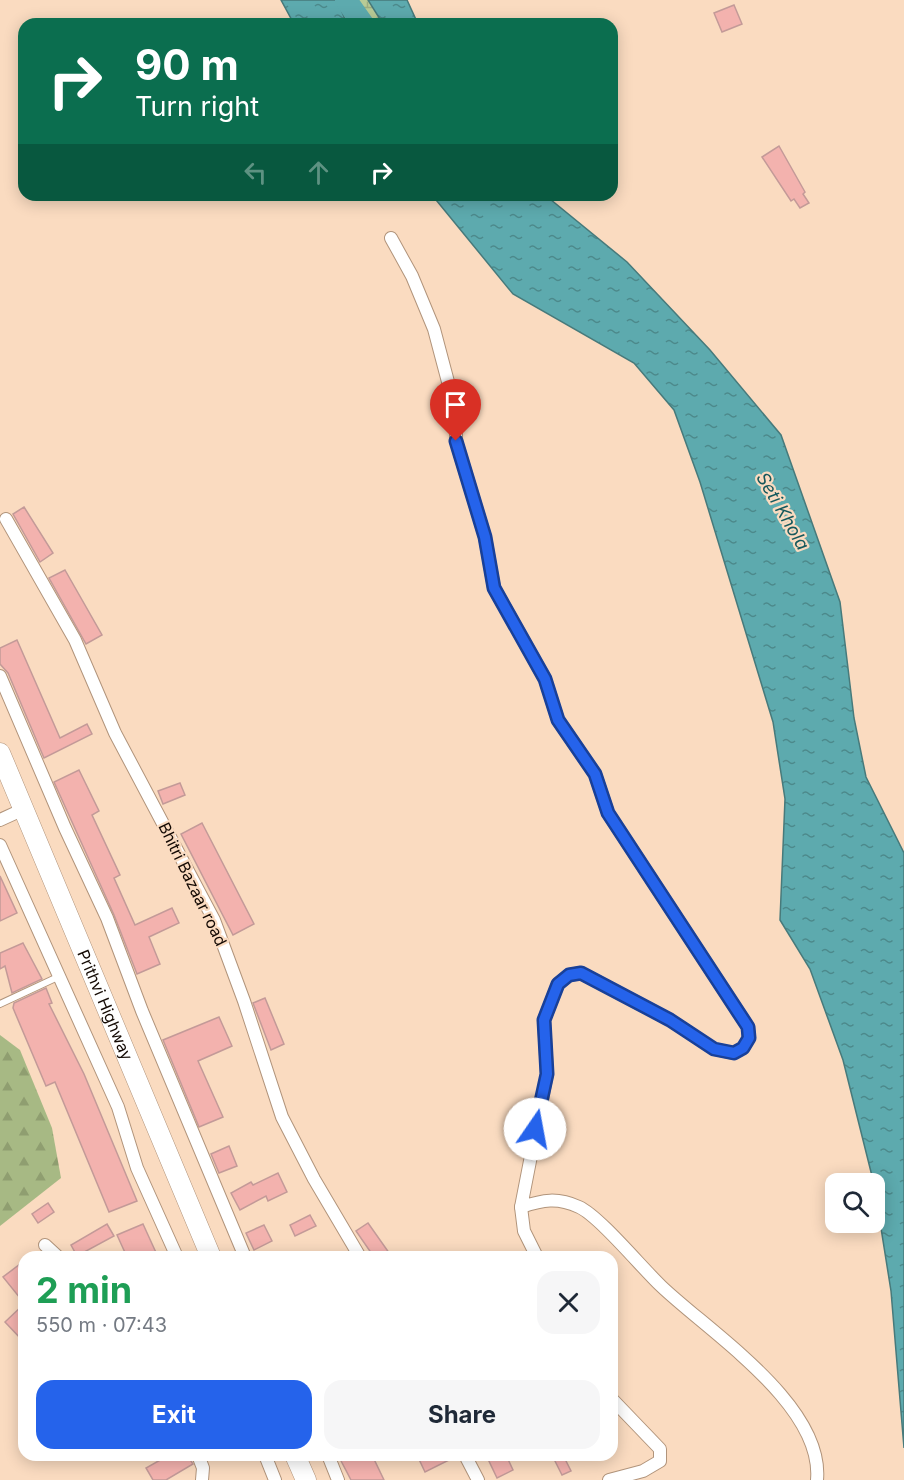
<!DOCTYPE html>
<meta charset="utf-8">
<style>
:root{--surface:#fff;--page:#f6f6f7;--text:#1f2937;--muted:#747a83;--accent:#2563eb}
body{margin:0;font-family:Inter,sans-serif;background:var(--page);color:var(--text);height:100vh;display:flex;flex-direction:column;font-size:22px;white-space:nowrap}
*{box-sizing:border-box;margin:0}
p{font-size:20px;color:var(--muted)}
.icon{flex:none;width:33px;height:33px;fill:none;stroke:currentColor;stroke-width:2;stroke-linecap:round;stroke-linejoin:round}
.map{position:relative;flex:1;overflow:hidden}
.sheet{position:absolute;left:18px;top:1251px;width:600px;height:210px;display:flex;flex-direction:column;background:var(--surface);border-radius:18px;box-shadow:0 3px 15px #0003}
.sheet>*{flex:none}
.hud{position:absolute;left:18px;top:18px;width:600px;height:183px;border-radius:18px;box-shadow:0 3px 15px #0003;background:#0b6e4f;color:#fff;overflow:hidden}
.controls{position:absolute;left:825px;top:1173px;display:grid;gap:12px}
.controls a{display:grid;place-items:center;width:60px;height:60px;border-radius:12px;background:var(--surface);box-shadow:0 3px 15px #0003;font-size:30px}
.pin{position:absolute;display:grid;place-items:center;width:51px;height:51px;color:#fff;margin:-62px -26px;border-radius:50% 50% 50% 0;rotate:-45deg;box-shadow:0 0 6px #0007}
.pin .icon{rotate:45deg}
.me{position:absolute;width:66px;margin:-33px;rotate:12deg;stroke-linejoin:round;filter:drop-shadow(0 0 4px #0008)}
.turn{display:flex;align-items:center;gap:21px;height:126px;padding:0 18px;font-size:27px}
.turn .icon{width:78px;height:78px;stroke-width:2.5}
.turn b{display:block;font-size:42px;line-height:51px}
.lanes{display:flex;align-items:center;height:57px;padding:0 18px;background:#0003;justify-content:center;gap:30px;direction:ltr}
.lanes .off{opacity:.35}
.round{display:grid;place-items:center;flex:none;width:63px;height:63px;border-radius:18px;background:var(--page)}
.overview{display:flex;align-items:center;justify-content:space-between;height:102px;padding:0 18px}
h1{font-size:36px;font-weight:700;line-height:45px;color:#1e9e55}
.button{display:flex;gap:12px;margin-top:auto;padding:12px 18px}
.button a{flex:1;height:69px;border-radius:18px;background:var(--accent);color:#fff;font-size:24px;font-weight:700;line-height:69px;text-align:center}
.button a+a{background:var(--page);color:var(--text)}
.map>svg:first-child{display:block}
.forest{fill:url(#forest-firs)}
.wetland{fill:url(#wetland-marsh)}
.water{fill:url(#water-ripples);stroke:#477a7b;stroke-width:1.5}
.lines{fill:none;stroke-linecap:round;stroke-linejoin:round}
.river{stroke:#5daaae;stroke-width:22}
.building{fill:#f3b2ae;stroke:#c39a98;stroke-width:1.5}
.service-casing{stroke:#b1947b;stroke-width:8}
.minor-casing{stroke:#b1947b;stroke-width:14}
.trunk-casing{stroke:#b1947b;stroke-width:21}
.service{stroke:#fff;stroke-width:6}
.minor{stroke:#fff;stroke-width:12}
.trunk{stroke:#fff;stroke-width:20}
.route-casing{stroke:#184099;stroke-width:15}
.route{stroke:#2563eb;stroke-width:10}
.labels{text-anchor:middle;dominant-baseline:central;stroke-width:4.5;stroke-linejoin:round;paint-order:stroke}
.street-label{font-size:16px;fill:#130903;stroke:#fadbc0}
.water-label{font-size:18px;font-style:italic;fill:#16585c;stroke:#fadbc0}
</style>
<div class="map">
<svg width="904" height="1480" viewBox="0 0 904 1480">
<defs>
<pattern id="forest-firs" width="22" height="20" patternUnits="userSpaceOnUse" patternTransform="scale(1.5)"><rect width="22" height="20" fill="#a7b984"/><path d="M5 1l3.5 6h-7zM16 11l3.5 6h-7z" fill="#8f9e70"/></pattern>
<pattern id="wetland-marsh" width="20" height="14" patternUnits="userSpaceOnUse" patternTransform="scale(1.5)"><rect width="20" height="14" fill="#b8cb96"/><path d="M1 5h8M5 5V1M11 12h8M15 12V8" fill="none" stroke="#9dad80"/></pattern>
<pattern id="water-ripples" width="26" height="14" patternUnits="userSpaceOnUse" patternTransform="scale(1.5)"><rect width="26" height="14" fill="#5daaae"/><path d="M2 4q2-2 4 0t4 0M15 11q2-2 4 0t4 0" fill="none" stroke="#4c898b"/></pattern>
</defs>
<rect width="100%" height="100%" fill="#fadbc0"/>
<path class="forest" d="M0 1035 20 1050 52 1128 61 1178 0 1226Z"/>
<path class="wetland" d="M337 0H368L383 24H347Z"/>
<g class="water">
<path d="M281 0H337L347 24H294Z"/>
<path d="M368 0H407L418 24H383Z"/>
<path d="M432 195H545L627 262 710 350 781 435 840 602 854 718 866 777 904 853V1448L891 1291 874 1184 843 1060 810 969 780 920 785 799 773 722 700 482 674 410 634 363 513 294Z"/>
</g>
<g class="lines">
<path class="river" d="M346 0 363 24"/>
</g>
<g class="building">
<path d="M734 5 742 24 722 32 714 13Z"/>
<path d="M779 146 805 192 803 194 809 203 800 208 794 199 791 201 762 157Z"/>
<path d="M24 507 53 553 40 562 13 514Z"/>
<path d="M65 570 102 635 86 644 49 578Z"/>
<path d="M17 640 60 738 87 724 92 734 44 758 8 673 0 664V648Z"/>
<path d="M79 770 99 811 92 815 120 875 114 878 135 925 172 908 179 923 149 937 160 964 137 974 114 915 54 782Z"/>
<path d="M180 783 185 795 163 804 158 791Z"/>
<path d="M202 823 254 924 233 935 181 834Z"/>
<path d="M0 876 17 913 0 921Z"/>
<path d="M23 943 42 979 12 993 5 966 0 969V953Z"/>
<path d="M46 988 52 1003 49 1004 84 1074 137 1201 109 1212 55 1082 46 1086 13 1008 14 1003Z"/>
<path d="M265 998 284 1044 271 1050 253 1003Z"/>
<path d="M219 1017 232 1046 198 1061 223 1117 199 1127 163 1040Z"/>
<path d="M229 1146 237 1166 219 1173 211 1154Z"/>
<path d="M278 1173 287 1192 268 1201 266 1196 240 1210 231 1193 251 1182 253 1185Z"/>
<path d="M48 1203 54 1212 38 1223 32 1214Z"/>
<path d="M310 1215 316 1226 295 1236 290 1225Z"/>
<path d="M368 1223 392 1257H374L356 1231Z"/>
<path d="M107 1224 114 1236 77 1256 71 1245Z"/>
<path d="M143 1224 158 1257H127L117 1235Z"/>
<path d="M264 1225 272 1241 254 1250 246 1233Z"/>
<path d="M24 1261V1303L3 1277Z"/>
<path d="M24 1304V1342L5 1322Z"/>
<path d="M169 1455H187L193 1464 166 1480H153L146 1468Z"/>
<path d="M338 1455H372L384 1480H351Z"/>
<path d="M417 1455H457V1456L425 1472Z"/>
<path d="M496 1455H506L513 1470 497 1478 488 1459Z"/>
<path d="M552 1455H563L571 1471 562 1475Z"/>
</g>
<g class="lines">
<g class="service-casing">
<path id="service" d="M0 1004 60 976"/>
</g>
<g class="minor-casing">
<g id="minor">
<path d="M391 238 412 276 434 329 456 412V441L485 537 494 588 545 679 558 720 595 774 608 813 748 1027 749 1038 743 1048 733 1053 714 1049 670 1020 581 973 569 975 558 984 544 1020 547 1074 521 1207C543 1200 557 1197 579 1207 599 1216 642 1268 661 1286 709 1332 824 1405 817 1480"/>
<path d="M6 519 75 640 115 733 214 920 244 1001 282 1117 314 1179 360 1257"/>
<path d="M0 676 65 828 107 918 142 1011 245 1257"/>
<path d="M0 820 24 809"/>
<path d="M0 845 118 1107 137 1168 177 1257"/>
<path d="M521 1207 524 1231 537 1257"/>
<path d="M45 1245 58 1257"/>
<path d="M198 1455 203 1468 202 1480"/>
<path d="M265 1455 275 1480"/>
<path d="M328 1455 338 1480"/>
<path d="M465 1455 478 1480"/>
<path d="M609 1480 643 1471 660 1461V1449L612 1399"/>
</g>
</g>
<g class="trunk-casing">
<g id="trunk">
<path id="s1" d="M0 753 211 1257"/>
<path d="M295 1455 306 1480"/>
</g>
</g>
<use href="#service" class="service"/>
<use href="#minor" class="minor"/>
<use href="#trunk" class="trunk"/>
</g>
<g class="lines">
<g class="route-casing">
<path id="route" d="M456 441 485 537 494 588 545 679 558 720 595 774 608 813 748 1027 749 1038 743 1048 734 1053 714 1049 670 1020 581 973 569 975 558 984 544 1020 547 1074 535 1129"/>
</g>
<use href="#route" class="route"/>
</g>
<g class="labels">
<g class="street-label">
<text transform="translate(193 884) rotate(64)">Bhitri Bazaar road</text>
<text stroke="none"><textPath href="#s1" startOffset="273">Prithvi Highway</textPath></text>
</g>
<g class="water-label">
<text transform="translate(783 511) rotate(60)">Seti Khola</text>
</g>
</g>
</svg>
<div class="controls">
<a><svg class="icon" aria-label="search" viewBox="0 0 24 24"><circle cx="10" cy="10" r="6"/><path d="M15 15l6 6"/></svg></a>
</div>
<div class="pin" style="left:456px;top:441px;background:#d93025"><svg class="icon" aria-label="arrive" viewBox="0 0 24 24"><path d="M6 21V4h12l-3 4 3 4H6"/></svg></div>
<svg class="me" style="left:535px;top:1129px" viewBox="-20 -20 40 40"><circle r="19" fill="#fff"/><path d="M0-13L10 11 0 6-10 11z" fill="#2563eb"/></svg>
<div class="hud">
<div class="turn"><svg class="icon" aria-label="right" viewBox="0 0 24 24"><path d="M7 20v-9h11M14 6l5 5-5 5"/></svg><div><b>90 m</b>Turn right</div></div>
<div class="lanes"><svg class="icon off" aria-label="left" viewBox="0 0 24 24"><path d="M17 20v-9H6M10 6l-5 5 5 5"/></svg><svg class="icon off" aria-label="ahead" viewBox="0 0 24 24"><path d="M12 20V5M6 11l6-6 6 6"/></svg><svg class="icon" aria-label="right" viewBox="0 0 24 24"><path d="M7 20v-9h11M14 6l5 5-5 5"/></svg></div>
</div>
<section class="sheet">
<div class="overview"><div><h1>2 min</h1><p>550 m · 07:43</p></div><a class="round"><svg class="icon" aria-label="close" viewBox="0 0 24 24"><path d="M6 6l12 12M18 6L6 18"/></svg></a></div>
<div class="button"><a>Exit</a><a>Share</a></div>
</section>
</div>
